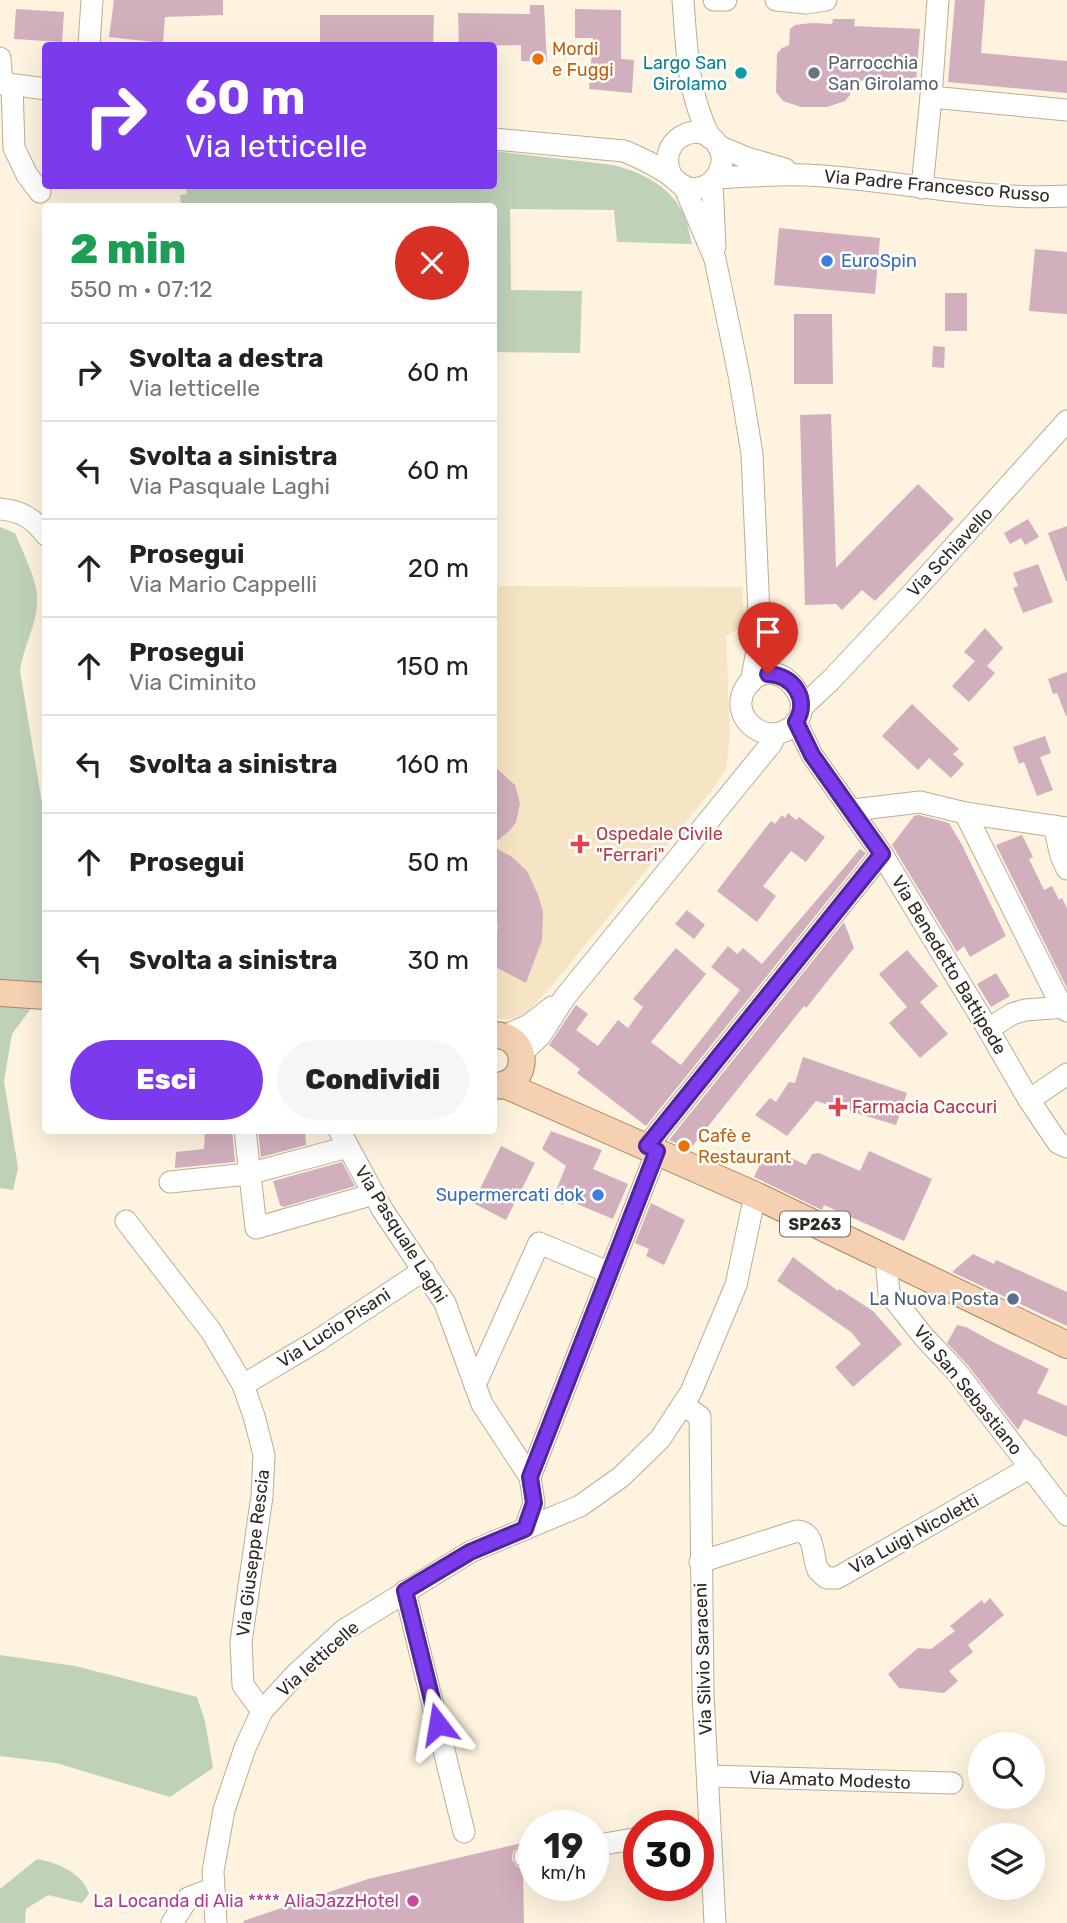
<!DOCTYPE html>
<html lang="it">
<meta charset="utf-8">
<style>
:root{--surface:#fff;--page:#f6f6f6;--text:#222;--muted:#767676;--line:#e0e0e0;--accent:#7c3aed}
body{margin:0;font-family:Rubik,sans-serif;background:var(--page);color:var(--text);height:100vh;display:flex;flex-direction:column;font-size:26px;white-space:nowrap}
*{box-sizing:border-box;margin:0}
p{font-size:23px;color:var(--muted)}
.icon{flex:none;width:38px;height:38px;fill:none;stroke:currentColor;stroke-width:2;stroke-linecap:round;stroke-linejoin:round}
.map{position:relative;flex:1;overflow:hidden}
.sheet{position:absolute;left:42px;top:203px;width:455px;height:931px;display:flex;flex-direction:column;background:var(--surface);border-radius:7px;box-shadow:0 7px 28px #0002}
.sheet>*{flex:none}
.top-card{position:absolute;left:42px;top:42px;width:455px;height:147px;border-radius:7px;box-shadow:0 7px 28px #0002;background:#7c3aed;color:#fff;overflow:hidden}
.controls{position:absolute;left:968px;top:1732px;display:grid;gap:14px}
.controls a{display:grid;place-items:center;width:77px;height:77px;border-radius:50%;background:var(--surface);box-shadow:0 7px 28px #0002;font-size:35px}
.speed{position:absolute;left:518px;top:1810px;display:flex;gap:14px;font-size:35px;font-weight:700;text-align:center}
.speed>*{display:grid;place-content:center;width:91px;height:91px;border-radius:50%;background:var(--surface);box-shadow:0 7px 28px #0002;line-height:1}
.speed small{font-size:18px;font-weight:400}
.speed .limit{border:10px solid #d22;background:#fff;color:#111}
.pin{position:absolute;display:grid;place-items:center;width:60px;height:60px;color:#fff;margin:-72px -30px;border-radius:50% 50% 50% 0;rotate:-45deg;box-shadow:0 0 7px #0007}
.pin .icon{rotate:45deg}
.me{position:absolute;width:77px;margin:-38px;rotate:346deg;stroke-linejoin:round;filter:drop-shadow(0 0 5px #0008)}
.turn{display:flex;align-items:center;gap:24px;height:147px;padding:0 28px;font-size:32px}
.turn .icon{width:91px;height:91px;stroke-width:2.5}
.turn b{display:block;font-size:49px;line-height:60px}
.round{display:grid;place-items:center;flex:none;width:74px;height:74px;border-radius:37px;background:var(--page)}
.summary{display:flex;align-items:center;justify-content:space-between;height:119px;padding:0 28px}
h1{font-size:42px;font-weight:800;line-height:52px;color:#1e9e55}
.button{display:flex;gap:14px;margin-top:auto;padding:14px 28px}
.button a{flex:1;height:80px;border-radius:42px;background:var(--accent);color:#fff;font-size:28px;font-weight:800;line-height:80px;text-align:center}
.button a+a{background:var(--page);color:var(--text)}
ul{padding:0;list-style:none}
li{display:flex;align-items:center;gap:21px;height:98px;padding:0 28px;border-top:2px solid var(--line)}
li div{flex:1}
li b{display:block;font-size:26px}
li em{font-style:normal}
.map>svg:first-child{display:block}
.built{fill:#f5e5c4}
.green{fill:#bfd2b9}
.building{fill:#d2afbd}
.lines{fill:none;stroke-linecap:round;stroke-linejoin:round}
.minor-casing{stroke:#baae95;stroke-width:23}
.major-casing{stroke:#ab835d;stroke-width:28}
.minor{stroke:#fff;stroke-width:21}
.major{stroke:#f5d1b2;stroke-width:26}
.route-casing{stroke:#51269a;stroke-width:18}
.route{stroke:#7c3aed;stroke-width:12}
.food-dot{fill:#e8710a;stroke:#fff;stroke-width:2.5}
.culture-dot{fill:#0f9aa8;stroke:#fff;stroke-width:2.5}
.worship-dot{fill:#6b7280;stroke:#fff;stroke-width:2.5}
.shop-dot{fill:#3f7fe0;stroke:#fff;stroke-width:2.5}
.health-dot{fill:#e0444e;stroke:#fff;stroke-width:2.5}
.service-dot{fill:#5c6f8a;stroke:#fff;stroke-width:2.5}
.hotel-dot{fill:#d1479c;stroke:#fff;stroke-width:2.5}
.labels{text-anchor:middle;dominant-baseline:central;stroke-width:5;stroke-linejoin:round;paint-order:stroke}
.shield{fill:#fff;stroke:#6d6963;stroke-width:2}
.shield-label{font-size:16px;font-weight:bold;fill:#2e2920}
.food-label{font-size:18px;fill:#c56008;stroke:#fff;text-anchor:start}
.culture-label{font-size:18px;fill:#0d838f;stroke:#fff;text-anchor:end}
.worship-label{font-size:18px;fill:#5b616d;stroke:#fff;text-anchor:start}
.street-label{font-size:18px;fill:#2e2920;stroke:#fff}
.shop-label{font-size:18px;fill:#366cbe;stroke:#fff;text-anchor:start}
.health-label{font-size:18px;fill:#be3a42;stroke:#fff;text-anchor:start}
.service-label{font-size:18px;fill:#4e5e75;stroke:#fff;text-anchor:end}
.hotel-label{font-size:18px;fill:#b23c85;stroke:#fff;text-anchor:end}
</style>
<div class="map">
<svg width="1067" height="1923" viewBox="0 0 1067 1923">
<rect width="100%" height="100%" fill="#fdf3de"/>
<path class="built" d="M494 586 742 587 744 617 738 629 726 636 730 736 726 769 711 791 545 994 525 1014 512 1019 494 1018Z"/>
<g class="green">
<path d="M494 151 613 165C641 172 668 185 682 211 688 221 689 234 692 244L617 242 614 210 510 209 511 290 582 291 580 353 494 352V206H181L180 195 187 194 186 186H494Z"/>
<path d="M0 527 15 533C22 550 36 578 37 596 39 621 23 646 20 671L46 827 45 990 12 1034 4 1081 18 1168 13 1190 0 1188Z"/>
<path d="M0 1655 75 1666 197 1697 205 1721 213 1768 170 1797 56 1763 0 1756Z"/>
<path d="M37 1859C56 1862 83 1873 89 1894L82 1903 48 1895 26 1909 25 1923H0V1889Z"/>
</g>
<g class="building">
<path d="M114 0H223V15L165 17 163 43 109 37Z"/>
<path d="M955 0H985L981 53 1067 61V93L948 82Z"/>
<path d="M530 5H544L547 62 521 61V45L459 46 458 13 530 14Z"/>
<path d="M16 9 64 12 62 42 14 39Z"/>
<path d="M575 9 621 10V59L634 60 632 93 589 89 593 38H575Z"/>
<path d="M320 15H434L433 46H320Z"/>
<path d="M833 19H855L854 26 920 29 916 83 851 80 850 95 845 101 827 107H801L783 101 776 92 777 54 782 48 789 45 790 29 795 25 811 23 832 24Z"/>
<path d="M779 228 880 238 875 294 774 285Z"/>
<path d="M1035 249 1067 252V314L1029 311Z"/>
<rect x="945" y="293" width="22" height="38"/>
<path d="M794 314H832L833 384H794Z"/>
<path d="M933 346 945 347 944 368 932 367Z"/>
<path d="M831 414 836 568 918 484 954 519 875 601 862 590 842 610 836 604 805 605 800 415Z"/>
<path d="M1028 519 1039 537 1025 545 1021 538 1010 544 1004 533Z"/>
<path d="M1067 526V581H1066L1048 533Z"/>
<path d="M1038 564 1053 602 1023 613 1013 588 1018 586 1013 573Z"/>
<path d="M985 628 1003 648 987 666 995 673 969 702 952 686 975 661 964 652Z"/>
<path d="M1067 672V716H1066L1057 693 1053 694 1048 679Z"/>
<path d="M912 704 959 749 953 754 964 764 951 778 929 758 918 770 882 736Z"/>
<path d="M1045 736 1051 753 1040 757 1053 790 1037 796 1024 762 1019 764 1013 747Z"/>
<path d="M494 766 515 785 520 803 516 822 510 830 494 844Z"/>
<path d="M788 813 796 820 799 817 825 837 806 862 791 851 763 886 776 896 757 922 717 891 771 821 775 824 782 815 785 818Z"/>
<path d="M919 815 949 823 962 845 1006 936 970 957 964 946 957 952 892 845 914 816Z"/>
<path d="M1022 835 1033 857 1029 859 1044 890 1052 886 1059 900 1062 898 1067 908V988L996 845Z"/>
<path d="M494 847 512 857 527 871 538 895 543 911 542 940 526 983 494 966 498 925 494 912Z"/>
<path d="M860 849 866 853 646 1126 577 1073 580 1069 549 1045 576 1005 588 1014 576 1030 598 1046 618 1020 628 1028 643 1007 633 999 676 948 706 974 651 1042 681 1065 740 990 711 967 728 946 737 954 743 948 762 964Z"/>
<path d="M687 910 705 925 694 939 675 924Z"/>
<path d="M844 922 854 948 806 1008 804 1006 690 1149 669 1140Z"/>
<path d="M907 950 938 986 920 1002 948 1034 920 1058 889 1023 907 1007 879 974Z"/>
<path d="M996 973 1010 996 991 1007 977 984Z"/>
<path d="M803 1057 907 1093 896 1125 816 1101 787 1136 755 1115 770 1098 776 1102 789 1082 795 1083Z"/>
<path d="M205 1130H232L235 1162 175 1168 176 1152 204 1149Z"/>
<path d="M258 1130H305L306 1145 261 1157Z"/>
<path d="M551 1131 602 1150 593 1169 628 1184 613 1219 565 1199 563 1205 552 1200 566 1166 542 1149Z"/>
<path d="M501 1146 535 1163 506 1220 473 1203Z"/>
<path d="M869 1151 932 1179 904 1241 824 1205 822 1210 754 1177 760 1164 775 1157 787 1156 806 1165 812 1154 819 1153 860 1171Z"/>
<path d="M342 1162 355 1186 283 1207 280 1205 273 1181Z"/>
<path d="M651 1203 685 1220 664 1265 646 1256 649 1249 635 1243Z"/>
<path d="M973 1254 994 1264 996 1260 1067 1292V1326L952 1272Z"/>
<path d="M793 1257 838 1291 839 1289 873 1311 902 1344 853 1387 835 1367 861 1344 851 1332 777 1281Z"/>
<path d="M957 1325 966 1327 995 1343 1049 1369 1037 1393 1067 1406V1437L1024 1419 1018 1430 966 1363 947 1343Z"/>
<path d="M990 1598 1004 1615 968 1645 973 1652 949 1671 958 1681 944 1693 899 1688 888 1674 918 1648 931 1649 955 1631 950 1626 982 1600 984 1604Z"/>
<path d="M522 1843 513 1852 512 1859 516 1866 523 1870 524 1923H244L243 1921 368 1879Z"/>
</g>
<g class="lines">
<g class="minor-casing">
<g id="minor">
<path d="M683 0C687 51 687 91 710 138"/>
<path d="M714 0H726"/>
<path d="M776 0 806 3 826 0"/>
<path d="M938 0 931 97 1067 110"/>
<path d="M89 46 92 0"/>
<path d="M0 58 2 84"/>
<path d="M0 83 46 89"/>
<path d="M12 85 14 148 27 175 40 192"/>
<path d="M494 139 624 151C639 157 653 164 667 173 675 178 679 186 689 188 713 192 730 165 718 145 699 116 655 141 671 175"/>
<path d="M718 146 747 158 785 169"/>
<path d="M716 178C746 176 776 174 806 175 893 179 980 201 1067 196"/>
<path d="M712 182 715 247"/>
<path d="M684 186 715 259 739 375 752 454 760 636 751 682"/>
<path d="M922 188 931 97"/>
<path d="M0 509C21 511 33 518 46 535"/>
<path d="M801 708 831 680 907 599 1067 421"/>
<path d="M796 722 812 755 882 854 988 1029 1029 1100 1058 1143 1067 1147"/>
<path d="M853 810 920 802 965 813 1067 828"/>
<path d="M965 813 1059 1001 1067 1011"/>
<path d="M1054 826 1061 856 1067 869"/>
<path d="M988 1029 1012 1014 1025 1010 1067 1007"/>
<path d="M504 1036 529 1025 552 1007"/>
<path d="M521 1054 540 1036 565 997 771 744 776 734C835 719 777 642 746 687 731 710 751 735 776 734"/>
<path d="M1029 1100 1067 1074"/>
<path d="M245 1130 256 1228 374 1194"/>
<path d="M339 1130 382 1209 445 1303 482 1404 530 1477 534 1503 525 1529"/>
<path d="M647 1146 882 854"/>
<path d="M170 1182 248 1174 348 1147"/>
<path d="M126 1221 211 1331 243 1385 254 1416 264 1455 262 1496 241 1642 243 1685 262 1711"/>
<path d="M886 1258 889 1293 924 1337 956 1371 1067 1515"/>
<path d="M243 1385 317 1341 424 1270"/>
<path d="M475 1385 539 1243 608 1272"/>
<path d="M683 1404 700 1417 703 1694 715 1923"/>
<path d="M530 1477 657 1151"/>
<path d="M700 1562 797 1531C817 1533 811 1556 818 1570 819 1571 825 1577 827 1578H837L1031 1467"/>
<path d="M405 1591 464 1832"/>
<path d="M708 1776 952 1783"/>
<path d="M593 1846 639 1838"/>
<path d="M525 1857 534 1855"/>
<path d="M172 1923 188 1898 212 1889"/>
<path d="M216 1923 213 1871 224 1810 245 1748 262 1711 296 1674 344 1630 470 1552 580 1506 621 1477 660 1439 691 1392 736 1285 755 1195"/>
</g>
</g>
<g class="major-casing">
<g id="major">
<path d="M0 993 46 996"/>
<path d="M494 1035C531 1035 531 1086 494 1086"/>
<path d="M505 1085 755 1195 1067 1345"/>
</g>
</g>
<use href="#minor" class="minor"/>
<use href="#major" class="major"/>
</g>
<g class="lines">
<g class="route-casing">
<path id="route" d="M438 1724 405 1591 470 1552 525 1529 534 1503 530 1477 657 1151 647 1146 882 854 812 755 796 722C810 699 793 675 768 674"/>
</g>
<use href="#route" class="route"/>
</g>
<g class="food-dot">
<circle cx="538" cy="59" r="7"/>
<circle cx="684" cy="1146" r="7"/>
</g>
<circle class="culture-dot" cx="741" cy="73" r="7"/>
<circle class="worship-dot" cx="814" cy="73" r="7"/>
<g class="shop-dot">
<circle cx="827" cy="261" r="7"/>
<circle cx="598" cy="1195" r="7"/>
</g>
<g class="health-dot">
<path d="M576.5 833.5h7v7h7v7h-7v7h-7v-7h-7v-7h7z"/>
<path d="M834.5 1096.5h7v7h7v7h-7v7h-7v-7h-7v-7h7z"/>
</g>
<circle class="service-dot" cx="1013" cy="1299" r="7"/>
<circle class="hotel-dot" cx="413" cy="1901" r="7"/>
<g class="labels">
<rect class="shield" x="780" y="1211.5" width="70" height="25" rx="5"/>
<g class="shield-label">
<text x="815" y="1224">SP263</text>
</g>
<g class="food-label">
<text x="552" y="49">Mordi<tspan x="552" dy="21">e Fuggi</tspan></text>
<text x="698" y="1136">Cafè e<tspan x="698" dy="21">Restaurant</tspan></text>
</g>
<g class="culture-label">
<text x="727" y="63">Largo San<tspan x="727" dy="21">Girolamo</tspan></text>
</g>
<g class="worship-label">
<text x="828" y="63">Parrocchia<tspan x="828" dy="21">San Girolamo</tspan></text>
</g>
<g class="street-label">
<text transform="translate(937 186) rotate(5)">Via Padre Francesco Russo</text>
<text transform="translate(950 552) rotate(-47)">Via Schiavello</text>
<text transform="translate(949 965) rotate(59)">Via Benedetto Battipede</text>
<text transform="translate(401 1234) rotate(58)">Via Pasquale Laghi</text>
<text transform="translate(334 1328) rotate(-33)">Via Lucio Pisani</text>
<text transform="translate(968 1390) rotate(51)">Via San Sebastiano</text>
<text transform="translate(914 1534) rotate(-29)">Via Luigi Nicoletti</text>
<text transform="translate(253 1553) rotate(-83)">Via Giuseppe Rescia</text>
<text transform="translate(318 1659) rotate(-42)">Via Ietticelle</text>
<text transform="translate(703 1659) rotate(-92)">Via Silvio Saraceni</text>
<text transform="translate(830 1780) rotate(2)">Via Amato Modesto</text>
</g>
<g class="shop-label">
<text x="841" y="261">EuroSpin</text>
<text x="584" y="1195" text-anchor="end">Supermercati dok</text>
</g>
<g class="health-label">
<text x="596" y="834">Ospedale Civile<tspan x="596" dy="21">"Ferrari"</tspan></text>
<text x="852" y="1107">Farmacia Caccuri</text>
</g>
<g class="service-label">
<text x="999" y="1299">La Nuova Posta</text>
</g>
<g class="hotel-label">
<text x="399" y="1901">La Locanda di Alia **** AliaJazzHotel</text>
</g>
</g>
</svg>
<div class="controls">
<a><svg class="icon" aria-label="search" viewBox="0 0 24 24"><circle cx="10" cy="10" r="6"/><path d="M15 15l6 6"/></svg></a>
<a><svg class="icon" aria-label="layers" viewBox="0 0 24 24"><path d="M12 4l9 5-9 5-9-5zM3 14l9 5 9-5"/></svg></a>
</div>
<div class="speed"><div>19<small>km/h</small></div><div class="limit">30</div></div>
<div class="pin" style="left:768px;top:674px;background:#d93025"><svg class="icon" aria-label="arrive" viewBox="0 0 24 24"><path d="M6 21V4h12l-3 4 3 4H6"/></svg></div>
<svg class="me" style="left:438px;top:1724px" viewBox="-20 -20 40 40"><path d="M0-17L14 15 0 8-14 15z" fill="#7c3aed" stroke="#fff" stroke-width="4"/></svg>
<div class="top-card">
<div class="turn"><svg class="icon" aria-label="right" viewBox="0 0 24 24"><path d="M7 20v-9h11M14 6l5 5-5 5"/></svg><div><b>60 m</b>Via Ietticelle</div></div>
</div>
<section class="sheet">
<div class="summary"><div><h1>2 min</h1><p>550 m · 07:12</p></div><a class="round" style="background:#d93025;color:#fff"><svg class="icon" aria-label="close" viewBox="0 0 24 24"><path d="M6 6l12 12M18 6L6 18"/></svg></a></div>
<ul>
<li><svg class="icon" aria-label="right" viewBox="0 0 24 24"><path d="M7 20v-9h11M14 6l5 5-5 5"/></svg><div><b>Svolta a destra</b><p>Via Ietticelle</p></div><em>60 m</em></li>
<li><svg class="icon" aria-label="left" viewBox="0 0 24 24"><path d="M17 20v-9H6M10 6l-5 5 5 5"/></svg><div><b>Svolta a sinistra</b><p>Via Pasquale Laghi</p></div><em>60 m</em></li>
<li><svg class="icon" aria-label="ahead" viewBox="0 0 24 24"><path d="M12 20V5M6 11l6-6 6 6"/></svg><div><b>Prosegui</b><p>Via Mario Cappelli</p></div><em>20 m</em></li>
<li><svg class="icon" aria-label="ahead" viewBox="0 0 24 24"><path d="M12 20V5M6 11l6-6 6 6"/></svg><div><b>Prosegui</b><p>Via Ciminito</p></div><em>150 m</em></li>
<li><svg class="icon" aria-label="left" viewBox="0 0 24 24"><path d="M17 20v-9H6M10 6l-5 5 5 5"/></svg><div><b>Svolta a sinistra</b></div><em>160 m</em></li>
<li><svg class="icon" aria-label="ahead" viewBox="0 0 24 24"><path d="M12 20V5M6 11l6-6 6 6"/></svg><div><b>Prosegui</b></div><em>50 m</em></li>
<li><svg class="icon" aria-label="left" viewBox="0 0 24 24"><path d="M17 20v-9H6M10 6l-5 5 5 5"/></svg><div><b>Svolta a sinistra</b></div><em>30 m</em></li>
</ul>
<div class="button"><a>Esci</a><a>Condividi</a></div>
</section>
</div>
